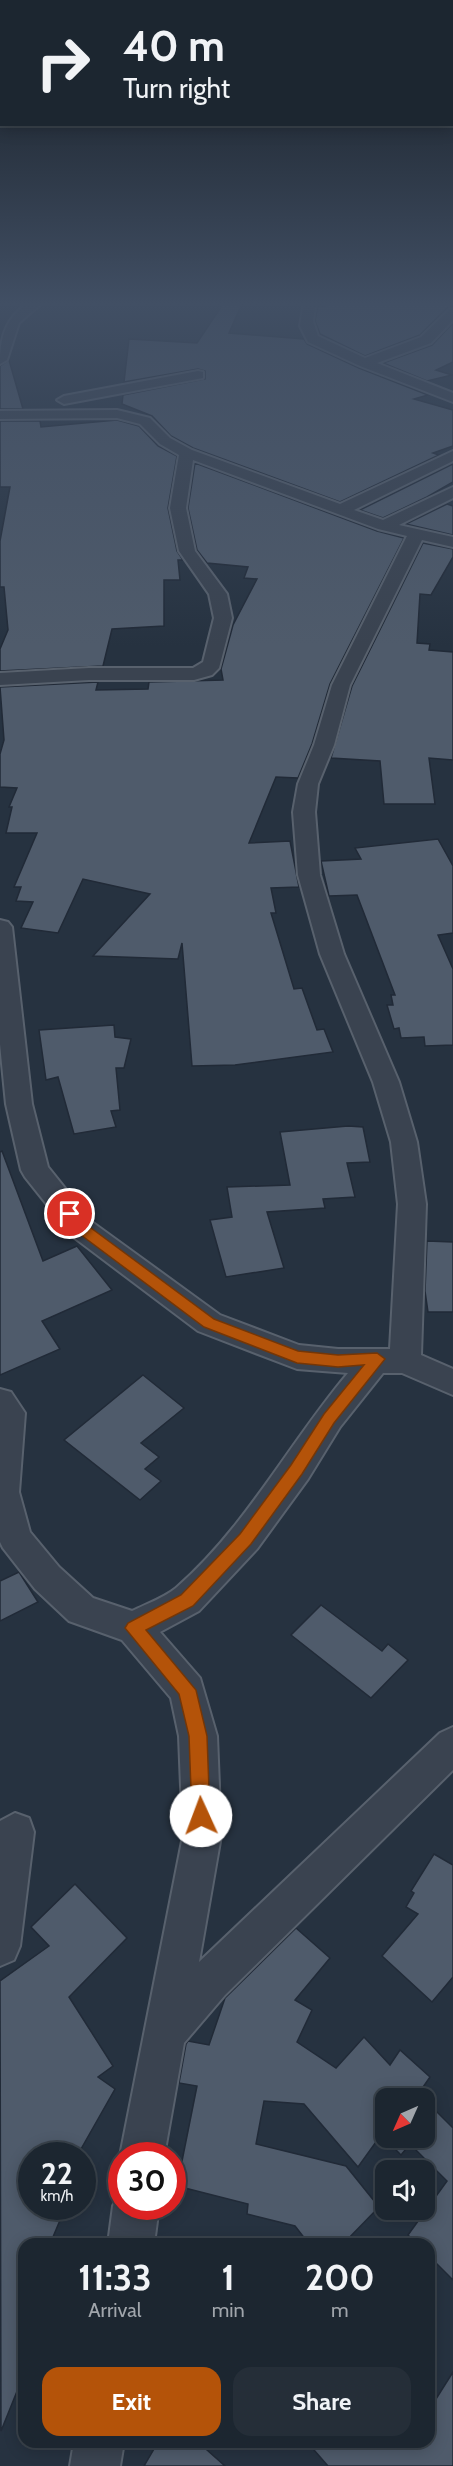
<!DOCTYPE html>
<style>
:root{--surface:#1c2630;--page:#252e38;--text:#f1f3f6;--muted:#a0a5ab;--line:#3a434c;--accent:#b45309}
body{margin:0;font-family:Cabin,sans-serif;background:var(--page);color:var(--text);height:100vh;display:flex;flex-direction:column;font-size:22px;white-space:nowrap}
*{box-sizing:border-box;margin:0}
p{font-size:20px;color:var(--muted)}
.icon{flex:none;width:33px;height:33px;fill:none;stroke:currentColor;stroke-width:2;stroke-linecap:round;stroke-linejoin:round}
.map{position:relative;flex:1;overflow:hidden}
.panel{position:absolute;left:18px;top:2238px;width:417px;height:210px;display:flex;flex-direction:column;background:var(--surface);border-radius:18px;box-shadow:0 3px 15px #0003,0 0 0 2px var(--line)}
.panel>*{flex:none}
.hud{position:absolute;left:0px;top:0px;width:453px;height:126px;box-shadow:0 3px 15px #0003,0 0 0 2px var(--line);background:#1c2630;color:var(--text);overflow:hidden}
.needle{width:39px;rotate:225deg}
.tools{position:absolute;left:375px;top:2088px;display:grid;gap:12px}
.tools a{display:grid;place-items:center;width:60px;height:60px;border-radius:12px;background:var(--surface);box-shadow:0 3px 15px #0003,0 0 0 2px var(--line);font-size:30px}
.speed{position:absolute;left:18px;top:2142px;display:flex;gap:12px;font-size:30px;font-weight:700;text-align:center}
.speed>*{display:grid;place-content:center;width:78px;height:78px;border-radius:50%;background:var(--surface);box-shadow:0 3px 15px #0003,0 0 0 2px var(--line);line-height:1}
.speed small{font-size:15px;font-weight:400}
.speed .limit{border:9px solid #d22;background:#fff;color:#111}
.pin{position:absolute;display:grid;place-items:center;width:51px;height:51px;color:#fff;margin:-26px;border:3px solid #fff;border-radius:50%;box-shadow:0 2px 6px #0007}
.me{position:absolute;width:66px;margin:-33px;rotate:358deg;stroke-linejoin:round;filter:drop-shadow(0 0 4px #0008)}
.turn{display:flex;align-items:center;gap:21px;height:126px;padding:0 24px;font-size:27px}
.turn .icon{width:78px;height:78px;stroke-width:2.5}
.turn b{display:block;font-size:42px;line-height:51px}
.eta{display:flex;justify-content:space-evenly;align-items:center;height:102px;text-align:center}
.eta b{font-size:36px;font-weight:800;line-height:42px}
.cta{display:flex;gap:12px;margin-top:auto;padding:12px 24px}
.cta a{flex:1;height:69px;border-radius:18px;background:var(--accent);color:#fff;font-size:24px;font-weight:800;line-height:69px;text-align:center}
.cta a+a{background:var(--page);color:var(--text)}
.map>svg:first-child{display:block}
.building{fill:#4f5b6b;stroke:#212a37;stroke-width:1.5}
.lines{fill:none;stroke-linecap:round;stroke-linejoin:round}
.minor-casing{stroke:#58616d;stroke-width:4}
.minor{fill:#3a4350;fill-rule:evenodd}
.route{fill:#b45309;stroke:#753606;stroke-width:1.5}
</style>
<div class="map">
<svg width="453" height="2466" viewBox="0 0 453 2466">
<rect width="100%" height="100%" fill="#263240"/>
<g class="building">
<path d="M225 301H243L229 333 304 339 307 344 359 368 428 395 414 399 453 410V446L433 453 439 455 340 502 193 448 171 436 152 416 122 404 123 395 205 379V371L198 369 124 382 129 339 197 343Z"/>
<path d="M324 301H453V307L447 308 420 335 365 356 320 334 315 321 318 306H325Z"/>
<path d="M453 323V362L436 370 452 375 427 381 383 363 432 345Z"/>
<path d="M9 360 23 409H0V366Z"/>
<path d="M117 420 139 426 158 446 177 456 168 508 177 551 183 560H178L180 580H164V626L112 629 103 666 0 671V649L8 630 4 587H0V541L10 487H0V421H40L41 427Z"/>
<path d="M195 463 377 531 404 538 330 684 312 744 298 778 276 777 249 843 290 841 299 887 271 888 276 913H271L294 989 302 988 317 1030 324 1029 333 1052 235 1065 192 1066 182 943 178 959 93 956 150 894 83 879 58 933 21 928 33 902 16 901 21 887H14L37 833H6L12 807H9L17 788 0 787V754L4 740 0 687 98 682 96 690 148 689 149 682 223 680 221 669 233 625 257 579 244 578 248 567 207 563 197 550 188 508Z"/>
<path d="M453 464V482L427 497 383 518 360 510Z"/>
<path d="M447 504 453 506V535L406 524Z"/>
<path d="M423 543 453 549V557L431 595 420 594 417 643 430 644 429 650 453 652V760L429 758 435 804H384L380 761 331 758 352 686Z"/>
<path d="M438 839 453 866V933L438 935 453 969V1045L425 1046 424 1037 401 1038 399 1028 394 1029 387 1005H393L391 995H395L357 895 329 896 321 861 361 859 355 848Z"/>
<path d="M114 1025 115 1037 131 1039 124 1068H116L120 1110 111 1111 116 1127 74 1134 58 1077 46 1080 39 1030Z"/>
<path d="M348 1126 363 1127 370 1162 347 1163 355 1197 323 1199 325 1208 267 1212 284 1268 226 1277 210 1220 232 1217 227 1187 290 1185 280 1132Z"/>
<path d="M2 1151 43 1261 77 1246 112 1290 42 1321 60 1349 0 1375V1152Z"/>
<path d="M427 1241 453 1242V1312H428L425 1291Z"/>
<path d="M143 1375 184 1408 141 1443 159 1457 145 1469 161 1481 140 1500 64 1440Z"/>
<path d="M19 1572 38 1602 0 1621V1581Z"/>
<path d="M321 1605 382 1651 388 1644 408 1660 371 1698 291 1635Z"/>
<path d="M434 1854 453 1865V1977L432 2002 382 1956 418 1914 406 1907 414 1893 411 1891Z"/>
<path d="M75 1884 127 1938 69 1997 113 2066 98 2077 115 2089 77 2156H32V2206H66L50 2244H24V2374L1 2431 0 1981 49 1946 31 1927Z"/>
<path d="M296 1928 330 1958 295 2000 312 2010 297 2042 336 2068 364 2037 390 2065 400 2050 430 2077 419 2093 424 2098H386V2138H424V2099L453 2128V2280L429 2256V2244H417L408 2235 447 2181 410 2144 401 2155 381 2135 358 2167 304 2104 264 2101 256 2144 346 2166 379 2207 343 2244H309L295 2226 247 2214 248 2204 177 2186 197 2086 179 2083 186 2044 188 2041 209 2045 225 1998Z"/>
<path d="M453 2372V2466H328L307 2442H429V2410Z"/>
<path d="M158 2442H198L225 2466H144Z"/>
</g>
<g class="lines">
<g class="minor-casing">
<g id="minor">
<path d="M30 301H44L19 323 7 360 0 364C0 335 6 318 30 301Z"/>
<path d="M304 301H316L313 321 318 336 365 358 421 337 449 310 453 309V320L431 343 377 363 453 393V402L360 366 308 342 300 326Z"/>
<path d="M198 371 203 372V378L64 404 57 400 64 396Z"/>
<path d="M117 410 150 418 170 438 192 450 340 504 453 451V461L354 510 383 520 453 487V498L399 525 453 537V547L422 540 350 685 334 745 318 784 315 812 320 875 344 954 399 1082 417 1142 426 1204 421 1355 453 1369V1395L402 1373H383L340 1427 308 1479 257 1549 199 1611 160 1632 200 1678 217 1736 221 1836 199 1962 440 1733 453 1727V1770L225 1995 184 2043 164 2156H122V2160L120 2156 183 1836 179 1736 171 1698 122 1640 69 1621 35 1589 3 1548 0 1542V1389L11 1392 25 1413 19 1492 30 1532 59 1567 93 1598 132 1611C146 1604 164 1598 176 1588 246 1527 289 1443 348 1373L297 1369 198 1331 72 1236 25 1177 21 1170 6 1104 0 1044V920L8 922 12 927 32 1104 48 1167 92 1222 220 1315 299 1345 338 1349H390L398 1204 391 1142 373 1082 320 954 298 875 293 812 298 784 314 745 332 685 407 536 378 529 193 460 186 508 195 551 227 594 232 618 219 668 212 675 194 680H89L0 685V673L89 668H193L203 662 214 618 209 594 179 551 170 508 179 455 160 444 140 424 117 418 0 419V411Z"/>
<path d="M15 1813 29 1818 34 1832 20 1946 14 1960 0 1966V1821Z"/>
<path d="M122 2189V2206H159L154 2244H108L113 2206Z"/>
<path d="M74 2442H124L120 2466H70Z"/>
</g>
</g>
<use href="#minor" class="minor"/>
</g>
<linearGradient id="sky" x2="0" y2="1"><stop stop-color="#151c23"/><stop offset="0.47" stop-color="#414f64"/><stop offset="1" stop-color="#414f64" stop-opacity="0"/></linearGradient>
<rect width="453" height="646" fill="url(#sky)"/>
<path class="route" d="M70 1209 75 1211 87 1225 214 1319 298 1351 338 1355 377 1353 385 1359 334 1423 302 1474 251 1544 193 1606 146 1630 196 1690 207 1736 210 1816 207 1823 201 1825 194 1823 192 1816 189 1736 179 1694 125 1628 128 1623 181 1595 240 1534 291 1465 324 1414 364 1365 338 1367 297 1363 204 1327 77 1232 64 1214Z"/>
</svg>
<div class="tools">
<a><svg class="needle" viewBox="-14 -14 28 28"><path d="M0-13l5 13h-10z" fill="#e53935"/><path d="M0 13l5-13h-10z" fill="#a0a5ab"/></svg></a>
<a><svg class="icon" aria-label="sound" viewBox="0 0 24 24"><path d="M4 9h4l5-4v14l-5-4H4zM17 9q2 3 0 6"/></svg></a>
</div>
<div class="speed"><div>22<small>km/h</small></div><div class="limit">30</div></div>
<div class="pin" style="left:70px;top:1214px;background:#d93025"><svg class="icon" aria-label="arrive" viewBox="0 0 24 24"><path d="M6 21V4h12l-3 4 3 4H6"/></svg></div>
<svg class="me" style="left:201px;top:1816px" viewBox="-20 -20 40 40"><circle r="19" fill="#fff"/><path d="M0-13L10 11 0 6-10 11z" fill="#b45309"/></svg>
<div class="hud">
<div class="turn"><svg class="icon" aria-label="right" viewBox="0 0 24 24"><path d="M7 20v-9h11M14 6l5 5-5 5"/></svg><div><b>40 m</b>Turn right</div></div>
</div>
<section class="panel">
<div class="eta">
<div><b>11:33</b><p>Arrival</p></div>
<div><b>1</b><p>min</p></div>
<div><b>200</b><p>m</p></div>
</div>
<div class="cta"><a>Exit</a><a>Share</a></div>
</section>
</div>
